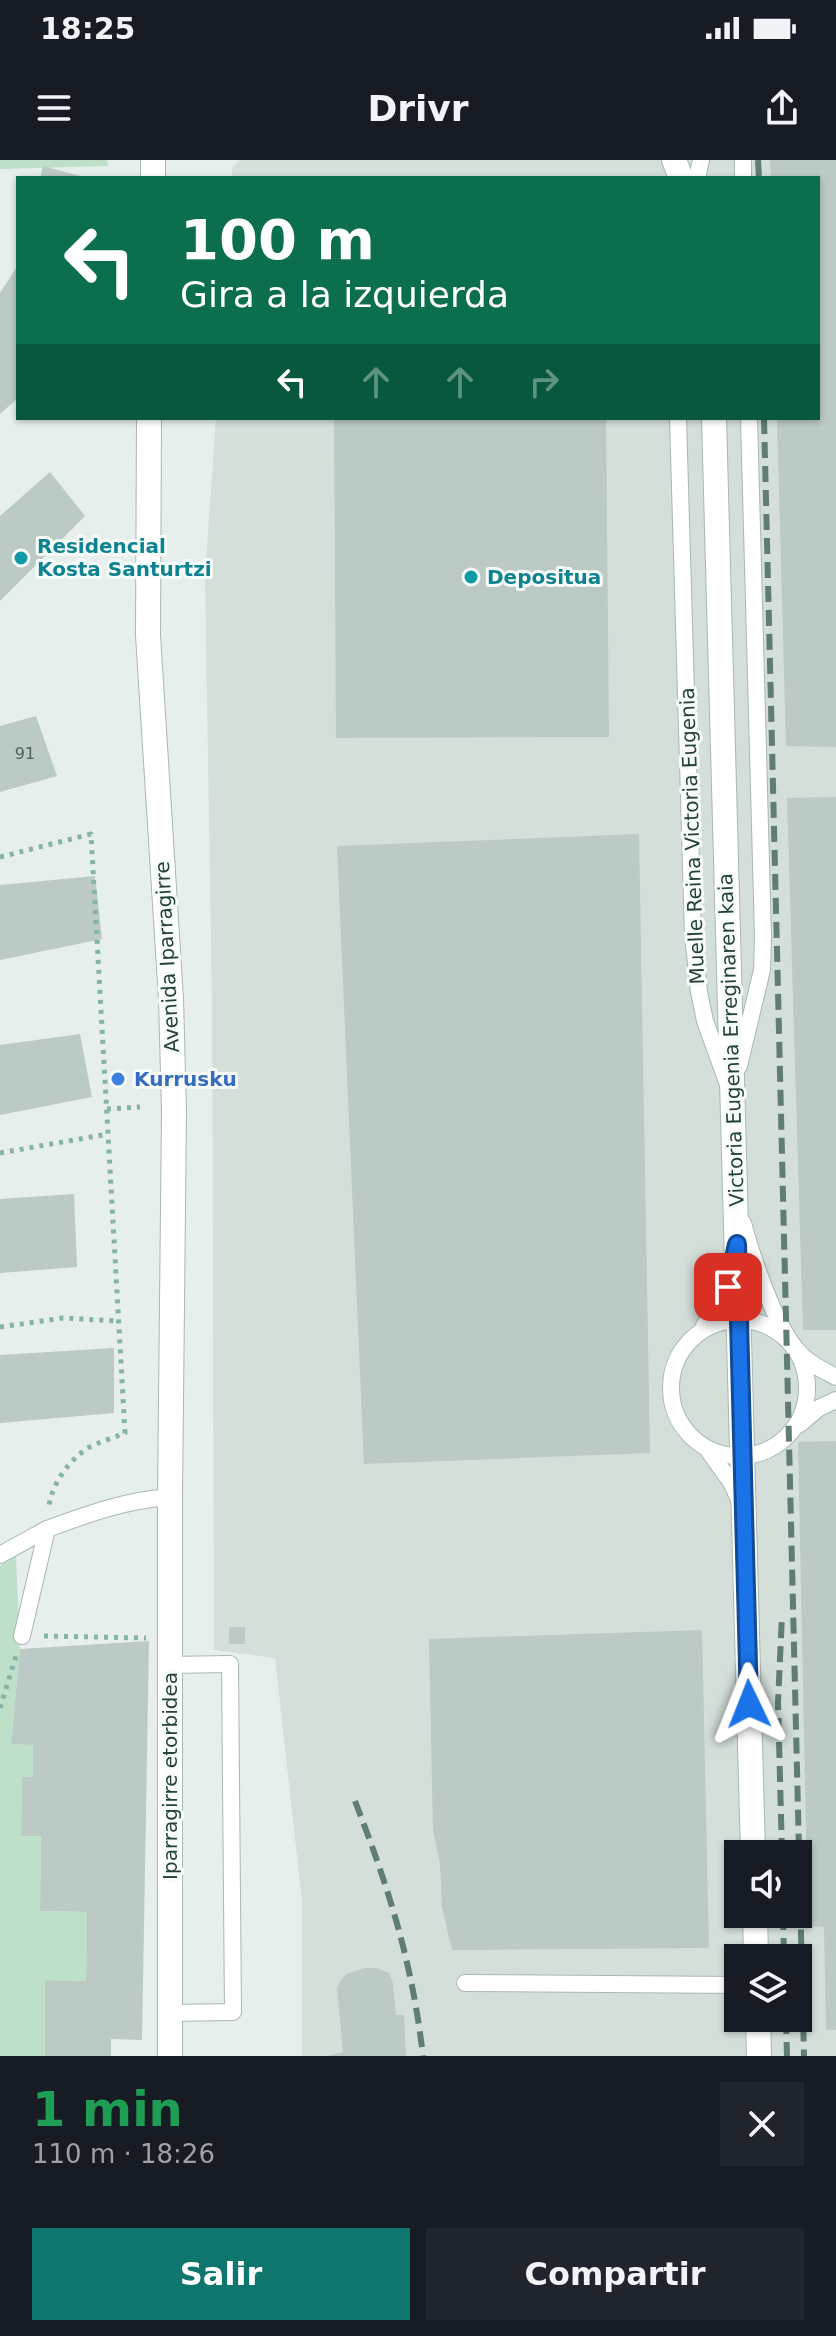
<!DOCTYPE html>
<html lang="es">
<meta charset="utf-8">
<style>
:root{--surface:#171b24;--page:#20242c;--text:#f1f3f6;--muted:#9ea1a6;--accent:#0f766e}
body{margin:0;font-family:"DejaVu Sans",sans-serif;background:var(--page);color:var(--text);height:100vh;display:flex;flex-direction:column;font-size:30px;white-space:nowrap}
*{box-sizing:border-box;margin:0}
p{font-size:26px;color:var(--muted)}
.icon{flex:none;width:44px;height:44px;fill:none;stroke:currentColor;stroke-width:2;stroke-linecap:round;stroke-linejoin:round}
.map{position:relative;height:1896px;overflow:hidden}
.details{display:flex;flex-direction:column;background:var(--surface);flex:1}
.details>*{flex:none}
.hud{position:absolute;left:16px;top:16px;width:804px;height:244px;border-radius:0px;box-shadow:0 2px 6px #0004;background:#0b6e4f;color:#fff;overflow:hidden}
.tools{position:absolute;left:724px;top:1680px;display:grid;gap:16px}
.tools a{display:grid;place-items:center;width:88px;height:88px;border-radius:0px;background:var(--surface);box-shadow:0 2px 6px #0004;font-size:40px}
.pin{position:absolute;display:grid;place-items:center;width:68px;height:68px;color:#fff;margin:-34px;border-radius:16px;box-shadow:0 4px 12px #0006}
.me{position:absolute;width:88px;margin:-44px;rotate:358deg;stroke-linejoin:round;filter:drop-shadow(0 0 6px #0008)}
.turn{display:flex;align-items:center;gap:28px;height:168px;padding:0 32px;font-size:36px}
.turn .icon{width:104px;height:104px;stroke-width:2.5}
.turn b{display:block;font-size:56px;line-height:68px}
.lanes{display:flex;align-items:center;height:76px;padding:0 32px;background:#0003;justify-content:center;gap:40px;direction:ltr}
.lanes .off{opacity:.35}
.round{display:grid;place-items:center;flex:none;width:84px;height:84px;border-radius:0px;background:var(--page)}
.headline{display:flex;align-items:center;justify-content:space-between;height:136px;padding:0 32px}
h1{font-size:48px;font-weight:600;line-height:60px;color:#1e9e55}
.action{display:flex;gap:16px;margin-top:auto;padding:16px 32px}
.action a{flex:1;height:92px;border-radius:0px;background:var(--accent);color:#fff;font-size:32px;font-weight:600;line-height:92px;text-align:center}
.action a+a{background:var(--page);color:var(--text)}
.status{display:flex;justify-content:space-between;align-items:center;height:56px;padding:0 40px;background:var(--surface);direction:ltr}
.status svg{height:22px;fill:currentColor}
header{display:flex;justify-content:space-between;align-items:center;height:104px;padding:0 32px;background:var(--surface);font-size:36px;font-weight:600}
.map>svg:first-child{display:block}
.built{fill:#d4dfda;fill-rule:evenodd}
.green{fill:#bfe0c8}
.building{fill:#bbcac4}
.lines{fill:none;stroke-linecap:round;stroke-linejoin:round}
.service-casing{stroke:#a8b8b2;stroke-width:18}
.minor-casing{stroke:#a8b8b2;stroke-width:26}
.tertiary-casing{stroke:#a8b8b2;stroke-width:26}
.path{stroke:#86b3a5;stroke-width:5;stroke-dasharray:4 6;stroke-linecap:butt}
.service{stroke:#fff;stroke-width:16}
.minor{stroke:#fff;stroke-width:24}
.tertiary{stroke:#fff;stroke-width:24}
.rail{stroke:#5f7d75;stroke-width:6;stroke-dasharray:16 8;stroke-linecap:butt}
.route-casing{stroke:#114b97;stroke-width:20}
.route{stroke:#1a73e8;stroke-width:14}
.culture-dot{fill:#0f9aa8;stroke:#f7fbf9;stroke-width:3}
.shop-dot{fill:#3f7fe0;stroke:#f7fbf9;stroke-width:3}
.labels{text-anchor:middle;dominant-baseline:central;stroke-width:6;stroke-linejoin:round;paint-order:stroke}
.number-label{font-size:16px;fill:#4a645c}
.culture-label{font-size:20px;font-weight:bold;fill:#0d838f;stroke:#f7fbf9;text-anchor:start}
.street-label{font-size:20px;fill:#24423a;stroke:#f7fbf9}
.shop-label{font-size:20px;font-weight:bold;fill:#366cbe;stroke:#f7fbf9;text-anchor:start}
</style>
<div class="status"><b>18:25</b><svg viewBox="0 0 49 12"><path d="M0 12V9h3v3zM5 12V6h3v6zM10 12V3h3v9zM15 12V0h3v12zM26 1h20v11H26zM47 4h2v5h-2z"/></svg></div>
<header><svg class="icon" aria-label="menu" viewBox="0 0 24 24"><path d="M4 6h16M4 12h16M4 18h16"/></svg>Drivr<svg class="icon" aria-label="share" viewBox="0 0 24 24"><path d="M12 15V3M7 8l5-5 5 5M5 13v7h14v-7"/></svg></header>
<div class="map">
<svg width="836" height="1896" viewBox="0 0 836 1896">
<rect width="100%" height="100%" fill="#e6efeb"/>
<path class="built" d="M240 0H836V1896H302V1741L275 1498 214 1490 212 847 205 415 216 258H818V18H232V8ZM738 1694H798V1754H738ZM738 1798H798V1858H738Z"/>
<g class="green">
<path d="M0 0H107L108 6 0 9Z"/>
<path d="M16 1396 20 1489 11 1584 33 1585V1617L22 1618 21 1675 41 1676 40 1751 87 1752 86 1821 45 1820V1896H0V1406Z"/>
</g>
<g class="building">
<path d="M770 0H836V587L786 586 777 258H818V18H771Z"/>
<path d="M43 6 84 17 83 18H40Z"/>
<path d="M18 105V238L0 254V133Z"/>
<path d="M334 258H606L609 577 336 578Z"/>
<path d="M50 312 85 356 0 441V356Z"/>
<path d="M36 556 57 616 0 632V566Z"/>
<path d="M836 637V1170H803L787 638Z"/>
<path d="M639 674 650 1293 364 1304 337 686Z"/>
<path d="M95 716 102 779 0 800V725Z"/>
<path d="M80 874 92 937 0 955V885Z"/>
<path d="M74 1034 77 1107 0 1113V1039Z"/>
<path d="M114 1188V1253L0 1263V1195Z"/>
<path d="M836 1281V1870H826L824 1767 808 1766 798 1282Z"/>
<rect x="229" y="1467" width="16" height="17"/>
<path d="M702 1470 709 1788 452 1790 442 1747 440 1704 433 1670 429 1479Z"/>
<path d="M149 1481 142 1880 111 1879V1896H45V1820L86 1821 87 1752 40 1751 41 1676H21L22 1617H33V1585L11 1584 20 1489Z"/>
<path d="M365 1808H377L389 1813 393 1823 396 1855H404L406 1896H327L343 1892 337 1828 340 1821 346 1814Z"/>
</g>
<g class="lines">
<g class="service-casing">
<g id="service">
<path d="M743 0V18"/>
<path d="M697 18 701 0"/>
<path d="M678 258 693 775 699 832 705 861 727 922"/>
<path d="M739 906 762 810 763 777 749 258"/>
<path d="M743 1063C752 1097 774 1162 796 1189 806 1202 821 1209 836 1217"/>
<circle cx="739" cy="1228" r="68"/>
<path d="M704 1166 722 1141 732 1113"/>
<path d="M800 1264 819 1248 836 1240"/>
<path d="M710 1293 731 1322 740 1342"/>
<path d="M47 1369C88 1354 126 1340 170 1337"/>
<path d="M0 1395 47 1369 22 1476"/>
<path d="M170 1505 230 1504 233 1852 171 1853"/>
<path d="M465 1823 738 1825"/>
</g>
</g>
<g class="minor-casing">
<g id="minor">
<path d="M674 0 681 18"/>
<path d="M714 258 753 1694"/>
<path d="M755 1754 756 1798"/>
<path d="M758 1858 759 1896"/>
</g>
</g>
<g class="tertiary-casing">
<g id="tertiary">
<path d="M153 18V0"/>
<path d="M149 258 148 475 171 839 174 951 170 1337V1896"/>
</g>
</g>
<g class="path">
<path d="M0 697 91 674 125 1273C113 1278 99 1282 88 1288 70 1299 51 1325 49 1347"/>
<path d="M107 949 140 947"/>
<path d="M0 993 108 974"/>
<path d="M0 1167 63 1158 118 1161"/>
<path d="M44 1476 146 1478"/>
<path d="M0 1548 16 1496"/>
</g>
<use href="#service" class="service"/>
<use href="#minor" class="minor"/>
<use href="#tertiary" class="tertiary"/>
<g class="rail">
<path d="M758 0 759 18"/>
<path d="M764 258 804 1896"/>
<path d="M355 1641C389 1729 412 1801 423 1896"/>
<path d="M782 1694 778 1543 782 1455"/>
<path d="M783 1754 784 1798"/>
<path d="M786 1858 787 1896"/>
</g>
</g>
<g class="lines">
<g class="route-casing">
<path id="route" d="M728 1127 737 1084 749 1544"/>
</g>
<use href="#route" class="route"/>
</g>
<g class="culture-dot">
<circle cx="21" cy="398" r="8"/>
<circle cx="471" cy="417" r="8"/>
</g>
<circle class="shop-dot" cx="118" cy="919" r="8"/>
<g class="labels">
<g class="number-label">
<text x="25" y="593">91</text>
</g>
<g class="culture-label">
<text x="37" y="386">Residencial<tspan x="37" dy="23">Kosta Santurtzi</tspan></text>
<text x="487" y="417">Depositua</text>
</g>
<g class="street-label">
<text transform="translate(692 676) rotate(-92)">Muelle Reina Victoria Eugenia</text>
<text transform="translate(167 797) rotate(-93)">Avenida Iparragirre</text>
<text transform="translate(731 880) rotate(-92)">Victoria Eugenia Erreginaren kaia</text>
<text transform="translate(170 1616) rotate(-90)">Iparragirre etorbidea</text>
</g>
<g class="shop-label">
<text x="134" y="919">Kurrusku</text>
</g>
</g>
</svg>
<div class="tools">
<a><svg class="icon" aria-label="sound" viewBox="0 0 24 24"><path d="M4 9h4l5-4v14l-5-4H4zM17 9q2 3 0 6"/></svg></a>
<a><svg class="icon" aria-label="layers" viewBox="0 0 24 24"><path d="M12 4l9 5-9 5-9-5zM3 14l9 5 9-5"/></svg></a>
</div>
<div class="pin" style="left:728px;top:1127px;background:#d93025"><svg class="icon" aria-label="arrive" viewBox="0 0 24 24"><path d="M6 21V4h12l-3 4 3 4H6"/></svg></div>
<svg class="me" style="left:749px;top:1544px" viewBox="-20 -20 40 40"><path d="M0-17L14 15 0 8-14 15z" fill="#1a73e8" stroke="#fff" stroke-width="4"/></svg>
<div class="hud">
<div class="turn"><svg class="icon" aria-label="left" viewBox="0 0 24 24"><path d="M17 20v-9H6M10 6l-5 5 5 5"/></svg><div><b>100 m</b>Gira a la izquierda</div></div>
<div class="lanes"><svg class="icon" aria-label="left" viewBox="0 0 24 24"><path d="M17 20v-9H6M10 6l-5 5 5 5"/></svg><svg class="icon off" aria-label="ahead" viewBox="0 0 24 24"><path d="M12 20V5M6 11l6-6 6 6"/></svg><svg class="icon off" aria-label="ahead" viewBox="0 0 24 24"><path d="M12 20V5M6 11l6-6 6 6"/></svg><svg class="icon off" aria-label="right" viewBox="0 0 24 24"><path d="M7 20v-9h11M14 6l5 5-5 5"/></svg></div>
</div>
</div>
<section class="details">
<div class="headline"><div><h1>1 min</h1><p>110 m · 18:26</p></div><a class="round"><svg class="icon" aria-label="close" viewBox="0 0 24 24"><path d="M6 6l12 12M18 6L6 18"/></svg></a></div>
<div class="action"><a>Salir</a><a>Compartir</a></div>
</section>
